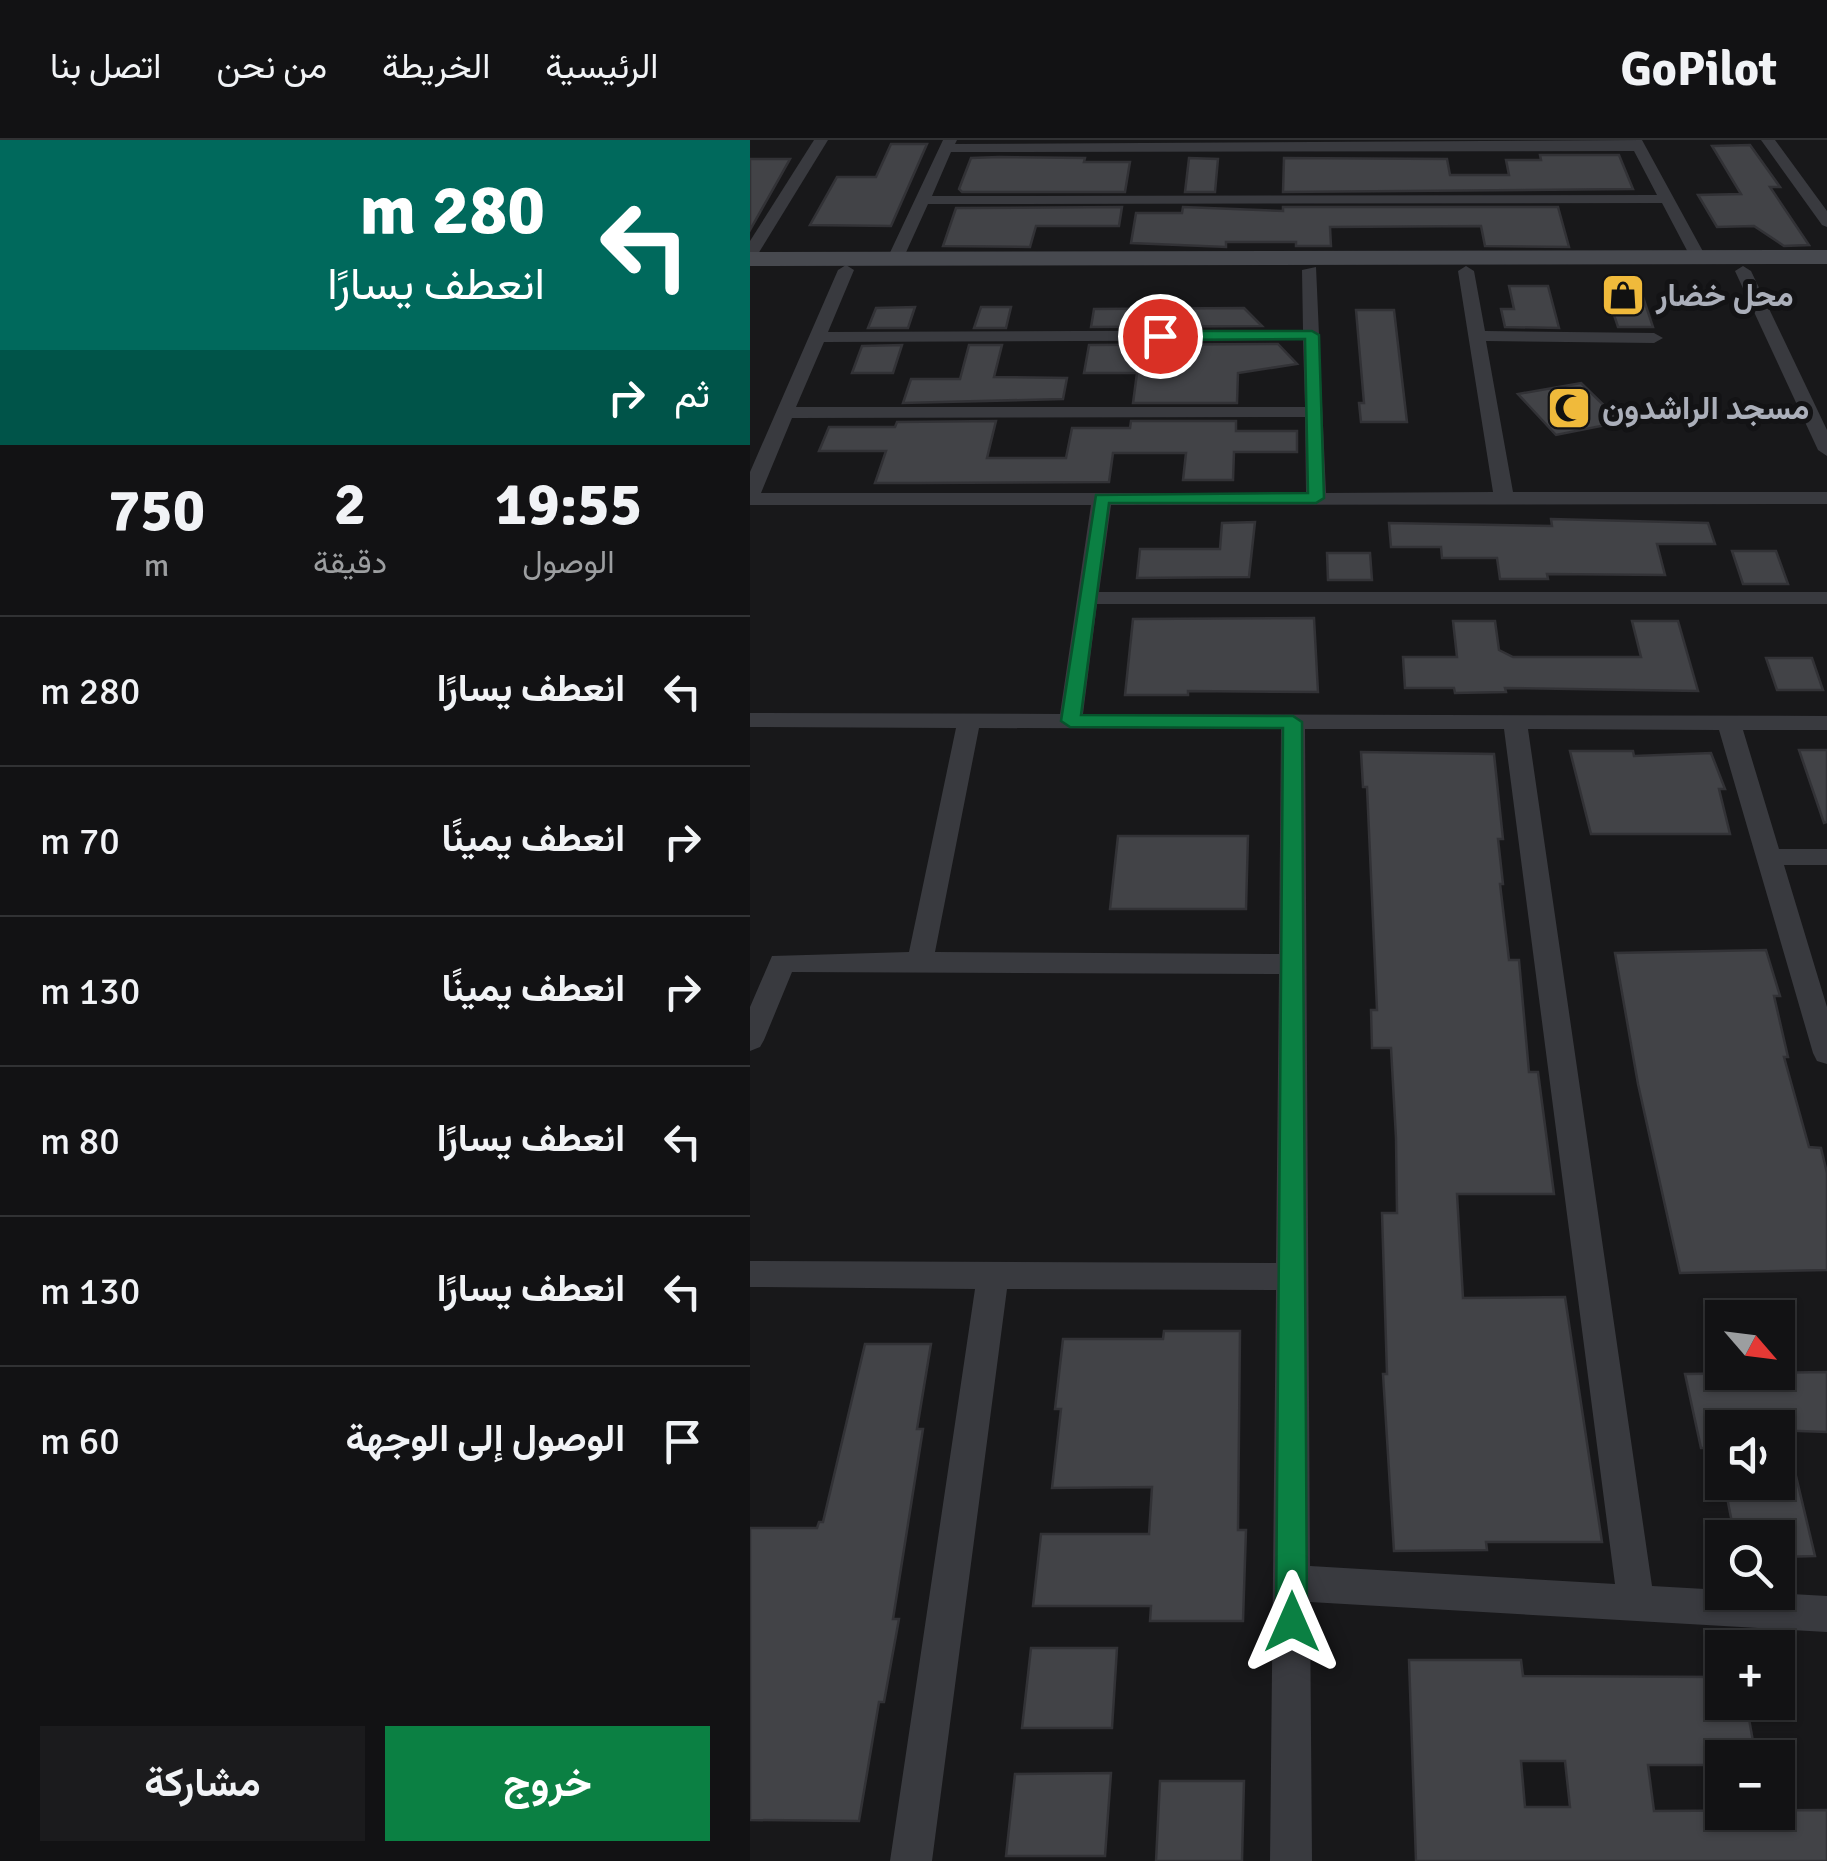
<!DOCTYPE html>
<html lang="ar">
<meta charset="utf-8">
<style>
:root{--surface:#121214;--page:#1b1b1d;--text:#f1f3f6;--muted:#9c9ea0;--line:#313234;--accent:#0b8043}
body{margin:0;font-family:Signika,Vazirmatn,sans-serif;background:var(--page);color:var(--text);direction:rtl;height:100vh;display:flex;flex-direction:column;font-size:38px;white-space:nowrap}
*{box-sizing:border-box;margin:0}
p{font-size:32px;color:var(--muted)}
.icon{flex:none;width:55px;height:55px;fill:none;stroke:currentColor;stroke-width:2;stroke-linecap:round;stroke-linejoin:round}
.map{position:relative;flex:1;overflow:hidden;direction:ltr}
.side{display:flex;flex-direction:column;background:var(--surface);width:750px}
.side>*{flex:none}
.banner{background:#00695c;color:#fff;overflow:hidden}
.needle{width:65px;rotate:118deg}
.controls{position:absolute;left:955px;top:1160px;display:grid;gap:20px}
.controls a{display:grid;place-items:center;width:90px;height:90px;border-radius:0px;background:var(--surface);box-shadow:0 2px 8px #0004,0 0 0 2px var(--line);font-size:50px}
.pin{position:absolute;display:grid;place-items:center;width:85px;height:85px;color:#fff;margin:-42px;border:5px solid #fff;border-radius:50%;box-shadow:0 2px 10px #0007}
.me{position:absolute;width:110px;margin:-55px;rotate:0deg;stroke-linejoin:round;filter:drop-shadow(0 0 8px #0008)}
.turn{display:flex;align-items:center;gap:35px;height:210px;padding:0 40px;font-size:45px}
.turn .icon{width:130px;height:130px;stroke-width:2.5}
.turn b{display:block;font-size:70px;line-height:85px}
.then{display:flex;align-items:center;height:95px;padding:0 40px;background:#0003;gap:20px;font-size:38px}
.eta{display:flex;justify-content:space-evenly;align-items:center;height:170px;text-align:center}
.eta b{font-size:60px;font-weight:700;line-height:70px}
.cta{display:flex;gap:20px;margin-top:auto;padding:20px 40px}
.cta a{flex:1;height:115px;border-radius:0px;background:var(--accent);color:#fff;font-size:40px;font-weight:700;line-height:115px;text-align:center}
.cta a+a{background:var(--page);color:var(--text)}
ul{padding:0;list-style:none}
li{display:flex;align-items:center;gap:30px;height:150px;padding:0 40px;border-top:2px solid var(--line)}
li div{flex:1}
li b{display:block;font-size:38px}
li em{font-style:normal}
header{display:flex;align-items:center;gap:60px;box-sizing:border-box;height:140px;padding:0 50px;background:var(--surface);border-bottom:2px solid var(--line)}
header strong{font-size:48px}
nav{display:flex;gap:55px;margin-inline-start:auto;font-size:35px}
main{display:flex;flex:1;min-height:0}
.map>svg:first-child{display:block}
.building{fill:#424347;stroke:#323236;stroke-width:2.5;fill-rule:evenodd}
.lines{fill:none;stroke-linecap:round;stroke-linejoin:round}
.street{fill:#393a3f;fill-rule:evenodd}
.secondary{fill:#47494f;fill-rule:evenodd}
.route{fill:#0b8043;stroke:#07532c;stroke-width:2.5}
.labels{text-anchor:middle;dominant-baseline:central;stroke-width:10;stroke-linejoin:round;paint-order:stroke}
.far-poi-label{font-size:32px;font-weight:bold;fill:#abafba;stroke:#131315;text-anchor:start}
</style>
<header>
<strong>GoPilot</strong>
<nav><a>الرئيسية</a><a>الخريطة</a><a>من نحن</a><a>اتصل بنا</a></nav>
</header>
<main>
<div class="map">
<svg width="1077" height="1721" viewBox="0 0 1077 1721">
<rect width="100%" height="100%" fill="#18181a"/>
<g class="building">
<path d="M141 4H177L141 86 60 85 87 37H126Z"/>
<path d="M1000 5 1030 47H1020L1059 105 1034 106 1004 86 967 87 948 55 991 54 962 6Z"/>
<path d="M790 15H869L883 49 533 52 534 18 697 19 700 35H759L756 20H791Z"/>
<path d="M249 17 335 18 334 22H380L375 52H212L209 49 221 18Z"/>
<path d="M439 18 468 19 465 52H435Z"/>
<path d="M0 19H40L0 90Z"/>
<path d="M372 67 369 86H286L280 107 193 106 206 68Z"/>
<path d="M433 67 533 71V67H808L819 107 735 106 731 86 580 87 581 106H546V102H476V107L381 103 386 73H432Z"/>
<path d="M854 145H889L903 187H868Z"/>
<path d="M759 146H798L809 188 755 187 751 169H764Z"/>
<path d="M165 167 158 188H118L126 168Z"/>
<path d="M231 167H261L256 188H224Z"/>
<path d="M494 168 512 186 341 187 344 169Z"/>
<path d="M606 170H644L657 282H611L609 263H614Z"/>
<path d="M528 204 547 224 488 233 487 263H383L387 233H334L339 205Z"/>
<path d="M152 205 143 233H102L112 206Z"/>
<path d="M219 205H252L244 237 317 238 313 259 153 263 161 239H210Z"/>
<path d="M831 243 871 282 806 295 768 254Z"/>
<path d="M246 281 237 318H316L322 288H380L381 281H486V291H547V312H484L483 340H433L436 313H363L359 342 169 343H125L136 311H69L79 287H145L147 282Z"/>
<path d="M801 379 958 383 965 404H907L915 435 797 434 798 439H750L747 418H692L691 407H641L639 383 802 386Z"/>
<path d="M505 382 499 437 387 438 390 409H470L472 383Z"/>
<path d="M982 411H1026L1038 444H993Z"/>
<path d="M577 413H620L622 440H578Z"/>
<path d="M564 478 568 552 438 551V555H375L383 479Z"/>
<path d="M703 481H745L749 510 763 517H891L882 481H928L948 551 755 548 756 552 705 553 704 548H655L653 517H707Z"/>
<path d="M1016 518H1062L1073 550H1027Z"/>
<path d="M1049 610H1077V682L1074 683Z"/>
<path d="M820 611H883L884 616 961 613 975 649H969L980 694H841Z"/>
<path d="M611 612 744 614 753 699H748L753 744H750L759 820H769L779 932H788L804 1054H707L713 1158 815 1157 852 1402H736L737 1410 644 1411 633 1234H637L632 1073H647L646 998 641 908H622L621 870H627L617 647H613Z"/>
<path d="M368 696H498L496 769H360Z"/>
<path d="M1016 810 1030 856H1024L1038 917H1034L1059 1007 1071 1008 1077 1033V1130L930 1133 888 944 865 813Z"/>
<path d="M414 1191H490L488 1390H496L493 1481H400L401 1466H283L291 1394H399L402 1347 302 1348 311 1269H305L313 1199H413Z"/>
<path d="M115 1204H181L167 1289H173L143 1479H149L134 1562H129L109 1681 0 1680V1388H67L69 1382H73Z"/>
<path d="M1077 1232V1292L972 1288V1308H951L935 1234Z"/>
<path d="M1036 1294 1065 1416 1028 1417V1398H985L974 1342H1028V1295Z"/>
<path d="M281 1508H367L362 1588H272Z"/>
<path d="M659 1520H771L773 1536 972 1537V1562H996L1006 1618H972V1625H898L904 1671 1077 1670V1721H666ZM771 1621H815L820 1667H775Z"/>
<path d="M361 1633 355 1716H256L265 1634Z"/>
<path d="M410 1641H494L492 1721H406Z"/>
</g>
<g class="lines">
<g class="street">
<path d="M64 0H78L8 114 0 119V101Z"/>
<path d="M193 0H207L205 4 892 0 956 117 942 120 912 63 178 64 153 119 139 122 137 119ZM884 11 907 55 182 56 201 12Z"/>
<path d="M1011 0H1025L1077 71V87L1072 85Z"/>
<path d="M96 125 104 130 78 192 553 190 552 130 566 127 576 353 743 352 708 131 716 126 724 131 735 191 904 193 913 198 904 203 736 201 763 352H1077V364L361 365 349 452H1077V464H347L333 574 1077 576V590H993L1029 709H1077V725H1034L1077 867V924L1067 921 1063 913 969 590 778 589 902 1446 1077 1456V1492L560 1462 562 1721H520L526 1150 257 1149 182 1721H140L225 1149 0 1147V1121L526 1123 529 834 42 832 14 900 10 907 0 911V867L22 816 159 812 206 588 0 587V573L310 574 341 365H0V332L88 130ZM553 200 555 267H46L74 202ZM555 277 556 353H11L42 278ZM229 588 531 589 529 814 185 812ZM555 589H754L865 1444 560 1426Z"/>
<path d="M993 126 1001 131 1077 290V316L1068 310 985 131Z"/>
</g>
<path class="secondary" d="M1077 110V124L0 126V112Z"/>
</g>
<path class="route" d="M562 191 569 195 574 358 566 363H359L331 575 543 576 552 582 557 1482 552 1493 542 1498 531 1493 526 1482 533 588 320 587 311 581 346 355 558 353 555 199 410 200 402 196 410 191Z"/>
<defs>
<g id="shop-square" transform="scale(2.25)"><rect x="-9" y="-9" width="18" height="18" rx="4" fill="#f0ba3b" stroke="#131315"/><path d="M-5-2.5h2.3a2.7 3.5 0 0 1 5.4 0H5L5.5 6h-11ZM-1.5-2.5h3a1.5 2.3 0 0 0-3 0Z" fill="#111"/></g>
<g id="mosque-square" transform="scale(2.25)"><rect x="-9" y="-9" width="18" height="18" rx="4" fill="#f0ba3b" stroke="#131315"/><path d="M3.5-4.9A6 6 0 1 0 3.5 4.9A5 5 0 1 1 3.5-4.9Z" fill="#111"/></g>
</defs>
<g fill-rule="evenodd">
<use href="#shop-square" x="873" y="155"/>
<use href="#mosque-square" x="819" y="268"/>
</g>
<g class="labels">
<g class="far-poi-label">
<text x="906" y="155">محل خضار</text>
<text x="852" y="268">مسجد الراشدون</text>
</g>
</g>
</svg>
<div class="controls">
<a><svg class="needle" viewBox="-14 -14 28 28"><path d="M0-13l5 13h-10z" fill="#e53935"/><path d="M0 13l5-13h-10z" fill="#9c9ea0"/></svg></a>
<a><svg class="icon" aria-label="sound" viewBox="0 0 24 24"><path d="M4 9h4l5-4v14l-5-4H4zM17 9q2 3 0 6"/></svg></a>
<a><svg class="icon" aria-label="search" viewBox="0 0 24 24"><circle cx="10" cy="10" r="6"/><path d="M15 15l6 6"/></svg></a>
<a>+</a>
<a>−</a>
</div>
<div class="pin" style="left:410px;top:196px;background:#d93025"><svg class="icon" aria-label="arrive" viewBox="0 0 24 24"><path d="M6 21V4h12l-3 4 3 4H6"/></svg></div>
<svg class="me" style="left:542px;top:1482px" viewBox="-20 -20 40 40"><path d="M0-17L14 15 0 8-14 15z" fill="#0b8043" stroke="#fff" stroke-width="4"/></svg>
</div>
<section class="side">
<div class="banner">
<div class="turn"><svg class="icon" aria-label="left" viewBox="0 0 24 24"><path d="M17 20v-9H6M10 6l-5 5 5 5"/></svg><div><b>280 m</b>انعطف يسارًا</div></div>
<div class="then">ثم<svg class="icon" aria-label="right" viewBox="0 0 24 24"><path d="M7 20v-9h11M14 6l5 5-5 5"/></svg></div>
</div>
<div class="eta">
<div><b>19:55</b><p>الوصول</p></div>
<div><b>2</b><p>دقيقة</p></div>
<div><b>750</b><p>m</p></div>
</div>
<ul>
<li><svg class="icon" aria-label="left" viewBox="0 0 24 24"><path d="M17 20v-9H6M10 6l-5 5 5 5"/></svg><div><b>انعطف يسارًا</b></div><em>280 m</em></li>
<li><svg class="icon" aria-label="right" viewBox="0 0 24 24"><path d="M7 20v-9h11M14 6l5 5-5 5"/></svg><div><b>انعطف يمينًا</b></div><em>70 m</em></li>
<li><svg class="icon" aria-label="right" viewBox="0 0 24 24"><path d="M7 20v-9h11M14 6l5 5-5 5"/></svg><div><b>انعطف يمينًا</b></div><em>130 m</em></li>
<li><svg class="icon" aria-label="left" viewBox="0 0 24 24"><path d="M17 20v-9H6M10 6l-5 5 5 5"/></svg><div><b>انعطف يسارًا</b></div><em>80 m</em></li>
<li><svg class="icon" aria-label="left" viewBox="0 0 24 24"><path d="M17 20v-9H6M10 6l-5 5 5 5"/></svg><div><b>انعطف يسارًا</b></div><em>130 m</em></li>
<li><svg class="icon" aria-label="arrive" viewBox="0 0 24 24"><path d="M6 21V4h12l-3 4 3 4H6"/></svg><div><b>الوصول إلى الوجهة</b></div><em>60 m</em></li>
</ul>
<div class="cta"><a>خروج</a><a>مشاركة</a></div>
</section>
</main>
